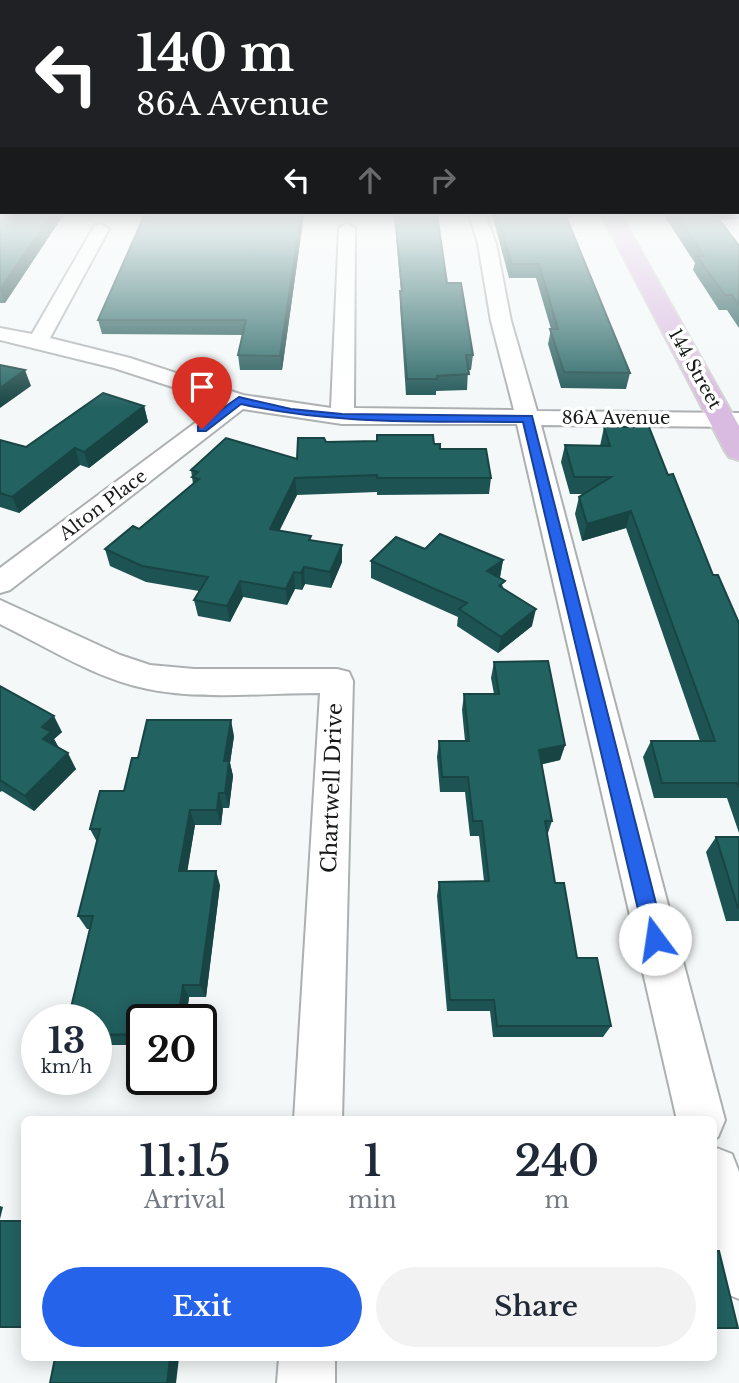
<!DOCTYPE html>
<style>
:root{--surface:#fff;--page:#f2f2f3;--text:#1f2937;--muted:#747a83;--accent:#2563eb}
body{margin:0;font-family:"Libre Baskerville",serif;background:var(--page);color:var(--text);height:100vh;display:flex;flex-direction:column;font-size:26px;white-space:nowrap}
*{box-sizing:border-box;margin:0}
p{font-size:23px;color:var(--muted)}
.icon{flex:none;width:38px;height:38px;fill:none;stroke:currentColor;stroke-width:2;stroke-linecap:round;stroke-linejoin:round}
.map{position:relative;flex:1;overflow:hidden}
.drawer{position:absolute;left:21px;top:1116px;width:696px;height:245px;display:flex;flex-direction:column;background:var(--surface);border-radius:10px;box-shadow:0 4px 18px #0003}
.drawer>*{flex:none}
.banner{position:absolute;left:0px;top:0px;width:740px;height:214px;box-shadow:0 4px 18px #0003;background:#202124;color:#fff;overflow:hidden}
.speed{position:absolute;left:21px;top:1004px;display:flex;gap:14px;font-size:35px;font-weight:700;text-align:center}
.speed>*{display:grid;place-content:center;width:91px;height:91px;border-radius:50%;background:var(--surface);box-shadow:0 4px 18px #0003;line-height:1}
.speed small{font-size:18px;font-weight:400}
.speed .limit{border:4px solid #111;border-radius:10px;background:#fff;color:#111}
.pin{position:absolute;display:grid;place-items:center;width:60px;height:60px;color:#fff;margin:-72px -30px;border-radius:50% 50% 50% 0;rotate:-45deg;box-shadow:0 0 7px #0007}
.pin .icon{rotate:45deg}
.me{position:absolute;width:77px;margin:-38px;rotate:346deg;stroke-linejoin:round;filter:drop-shadow(0 0 5px #0008)}
.turn{display:flex;align-items:center;gap:24px;height:147px;padding:0 21px;font-size:32px}
.turn .icon{width:91px;height:91px;stroke-width:2.5}
.turn b{display:block;font-size:49px;line-height:60px}
.lanes{display:flex;align-items:center;height:66px;padding:0 21px;background:#0003;justify-content:center;gap:35px;direction:ltr}
.lanes .off{opacity:.35}
.eta{display:flex;justify-content:space-evenly;align-items:center;height:119px;text-align:center}
.eta b{font-size:42px;font-weight:600;line-height:49px}
.primary-button{display:flex;gap:14px;margin-top:auto;padding:14px 21px}
.primary-button a{flex:1;height:80px;border-radius:42px;background:var(--accent);color:#fff;font-size:28px;font-weight:600;line-height:80px;text-align:center}
.primary-button a+a{background:var(--page);color:var(--text)}
.map>svg:first-child{display:block}
.lines{fill:none;stroke-linecap:round;stroke-linejoin:round}
.minor-casing{stroke:#acb0b0;stroke-width:4}
.major-casing{stroke:#d1d1d1;stroke-width:4}
.minor{fill:#fff;fill-rule:evenodd}
.major{fill:#d9bae0;fill-rule:evenodd}
.wall{fill:#1d5453}
.shaded-wall{fill:#184544}
.building{fill:#226261;stroke:#184544;stroke-width:2}
.route{fill:#2563eb;stroke:#184099;stroke-width:2}
.labels{text-anchor:middle;dominant-baseline:central;stroke-width:7;stroke-linejoin:round;paint-order:stroke}
.far-street-label{font-size:18px;fill:#181919;stroke:#fff}
.street-label{font-size:21px;fill:#181919;stroke:#fff}
</style>
<div class="map">
<svg width="739" height="1383" viewBox="0 0 739 1383">
<rect width="100%" height="100%" fill="#f4f8f8"/>
<g class="lines">
<g class="minor-casing">
<g id="minor">
<path d="M469 214H485L496 244 511 321 537 411 739 413V427L541 425 725 1120 718 1137 714 1139V1120H677L517 424H342L243 409 10 590 0 593V568L222 403 114 368 0 340V328L32 334 95 225 101 224 109 229 50 338 130 358 243 395 331 408 339 228 347 223 355 228 354 408 514 410 491 321 478 244Z"/>
<path d="M0 600 120 655 150 665 194 669H337L349 672 353 681 342 1120H294L320 693C266 693 200 700 148 689 96 679 47 647 0 624Z"/>
<path d="M714 1147 732 1154 739 1172V1299L720 1291 714 1277Z"/>
<path d="M279 1358H335V1383H277Z"/>
</g>
</g>
<g class="major-casing">
<path id="major" d="M601 214H620L739 426V460L729 457 725 451Z"/>
</g>
<use href="#minor" class="minor"/>
<use href="#major" class="major"/>
</g>
<g class="wall">
<path d="M0 214H64L5 303H0Z"/>
<path d="M304 214 282 370H240L238 355 243 335 102 334 98 320Z"/>
<path d="M394 214H437L447 283 473 355 471 370H468L467 390 436 391V395H406L400 306 401 291Z"/>
<path d="M492 214H565L630 373 626 389 561 388 548 344 551 329 536 278H509Z"/>
<path d="M663 214H739V219L719 220 739 246V328L727 310H719L693 270 695 263Z"/>
<path d="M144 406 148 422 89 468 80 465 19 513 0 507V440L26 447Z"/>
<path d="M604 427 668 475 713 575 739 623V833L727 798H654L643 757 651 741H700L626 528 582 541 575 514 579 497 584 494H570L561 462 565 445 600 446Z"/>
<path d="M326 442 434 444 440 449 491 478 489 494 377 495V492L297 495 279 531 312 540 342 562 331 588 305 584 302 590 295 589 287 605 243 597 230 622 198 616 194 600 199 591 146 582 110 566 105 549 139 529 193 484 191 470 297 459Z"/>
<path d="M425 549 503 560 500 577 499 578 504 589 532 626 498 653 457 626 458 617 371 578V561Z"/>
<path d="M494 662 565 745 560 760 542 764 552 821 547 836 555 883 577 958 611 1026 603 1037H493L490 1011H447L437 896 439 882 484 881 479 836H470L465 792H440L437 757 439 741H465L462 710 464 694H494L491 678Z"/>
<path d="M0 686 62 732 54 739 59 748 76 769 34 811 2 791 0 792Z"/>
<path d="M234 736 230 763 233 776 229 808H223L221 825H195L187 871 220 885 206 997H189L186 1020H142V1045H96V1020L89 929H87L78 916 97 842 90 829 124 791 138 758Z"/>
<path d="M716 837H739V921H726L706 852Z"/>
</g>
<g class="shaded-wall">
<path d="M52 214H64L5 303 0 289Z"/>
<path d="M301 214H304L282 370 280 356Z"/>
<path d="M25 370 31 386 0 408V388Z"/>
<path d="M144 406 148 422 89 468 84 452Z"/>
<path d="M75 448 80 465 19 513 12 497Z"/>
<path d="M295 478 297 495 272 546 270 529Z"/>
<path d="M631 511 626 528 582 541 587 524Z"/>
<path d="M342 545V562L331 588 330 572Z"/>
<path d="M503 560 500 577 485 587 487 571Z"/>
<path d="M304 567 305 584 302 590 301 573Z"/>
<path d="M294 572 295 589 287 605 286 589Z"/>
<path d="M240 581 243 597 230 622 227 606Z"/>
<path d="M536 609 532 626 498 653 501 637Z"/>
<path d="M54 716 62 732 54 739 59 748 43 739 42 727Z"/>
<path d="M231 720 234 736 230 763 233 776 229 808 225 793 224 761Z"/>
<path d="M565 745 560 760 535 766 539 750Z"/>
<path d="M68 753 76 769 34 811 25 796Z"/>
<path d="M219 793 223 808 221 825 217 810Z"/>
<path d="M190 810 195 825 185 885 179 871Z"/>
<path d="M216 871 220 885 206 997 200 985Z"/>
<path d="M183 985 189 997 186 1020H178Z"/>
<path d="M0 1206 3 1207 0 1219Z"/>
<path d="M170 1358H179L176 1383H167Z"/>
</g>
<g class="building">
<path d="M0 214H52L0 289Z"/>
<path d="M145 214H301L280 356 238 355 246 320H98Z"/>
<path d="M395 214H437L447 283H461L473 355H466L469 374 437 376V379H407L400 291H402Z"/>
<path d="M497 214H565L630 373 564 372 550 329H558L539 264H511Z"/>
<path d="M676 214H715L739 246V305L732 295H725L697 256H704Z"/>
<path d="M0 365 25 370 0 388Z"/>
<path d="M103 393 144 406 84 452 75 448 12 497 0 493V440L26 447Z"/>
<path d="M604 427H649L668 475 673 474 713 575H718L739 623V788L737 783H662L651 741H715L631 511 587 524 579 497 611 477H574L565 445 610 446Z"/>
<path d="M377 435H433L434 444H440V449H486L491 478H377V475L295 478 270 529 311 536 309 540 342 545 330 572 304 567 301 573 294 572 286 589 240 581 227 606 194 600 208 577 142 566 105 549 133 526 139 529 199 479 192 477 198 472 191 470 226 438 297 459 298 438H324L326 442 377 441Z"/>
<path d="M440 534 503 560 487 571 505 581 499 586 536 609 501 637 459 609 467 603 371 561 396 537 425 549Z"/>
<path d="M548 661 565 745 539 750 552 821H545L555 883H564L577 958H597L611 1026H497L494 1000H450L439 882 489 881 482 821H473L468 777H442L439 741H469L464 694H499L494 662Z"/>
<path d="M0 686 54 716 42 727 51 732 43 739 68 753 25 796 0 780Z"/>
<path d="M147 720H231L224 761H229L225 793H219L217 810H190L179 871H216L200 985H183L178 1020H142V1034L96 1035V1020H68L93 916H78L100 829H90L100 791H124L132 758H138Z"/>
<path d="M716 837H739V908H738Z"/>
<rect x="0" y="1221" width="24" height="106"/>
<path d="M714 1251H719L738 1328H714Z"/>
<path d="M55 1358H170L167 1383H50Z"/>
</g>
<linearGradient id="sky" x2="0" y2="1"><stop stop-color="#5fb3d2"/><stop offset="0.52" stop-color="#fafcfc"/><stop offset="1" stop-color="#fafcfc" stop-opacity="0"/></linearGradient>
<rect width="739" height="408" fill="url(#sky)"/>
<path class="route" d="M239 397 291 409 342 414 532 416 665 939 662 946 655 949 648 946 645 939 523 422C428 421 334 425 241 404L206 431H198V426Z"/>
<g class="labels">
<g class="far-street-label">
<text transform="translate(695 369) rotate(61)">144 Street</text>
<text x="616" y="418">86A Avenue</text>
<text transform="translate(103 505) rotate(-37)">Alton Place</text>
</g>
<g class="street-label">
<text transform="translate(332 788) rotate(-88)">Chartwell Drive</text>
</g>
</g>
</svg>
<div class="speed"><div>13<small>km/h</small></div><div class="limit">20</div></div>
<div class="pin" style="left:202px;top:429px;background:#d93025"><svg class="icon" aria-label="arrive" viewBox="0 0 24 24"><path d="M6 21V4h12l-3 4 3 4H6"/></svg></div>
<svg class="me" style="left:655px;top:939px" viewBox="-20 -20 40 40"><circle r="19" fill="#fff"/><path d="M0-13L10 11 0 6-10 11z" fill="#2563eb"/></svg>
<div class="banner">
<div class="turn"><svg class="icon" aria-label="left" viewBox="0 0 24 24"><path d="M17 20v-9H6M10 6l-5 5 5 5"/></svg><div><b>140 m</b>86A Avenue</div></div>
<div class="lanes"><svg class="icon" aria-label="left" viewBox="0 0 24 24"><path d="M17 20v-9H6M10 6l-5 5 5 5"/></svg><svg class="icon off" aria-label="ahead" viewBox="0 0 24 24"><path d="M12 20V5M6 11l6-6 6 6"/></svg><svg class="icon off" aria-label="right" viewBox="0 0 24 24"><path d="M7 20v-9h11M14 6l5 5-5 5"/></svg></div>
</div>
<section class="drawer">
<div class="eta">
<div><b>11:15</b><p>Arrival</p></div>
<div><b>1</b><p>min</p></div>
<div><b>240</b><p>m</p></div>
</div>
<div class="primary-button"><a>Exit</a><a>Share</a></div>
</section>
</div>
